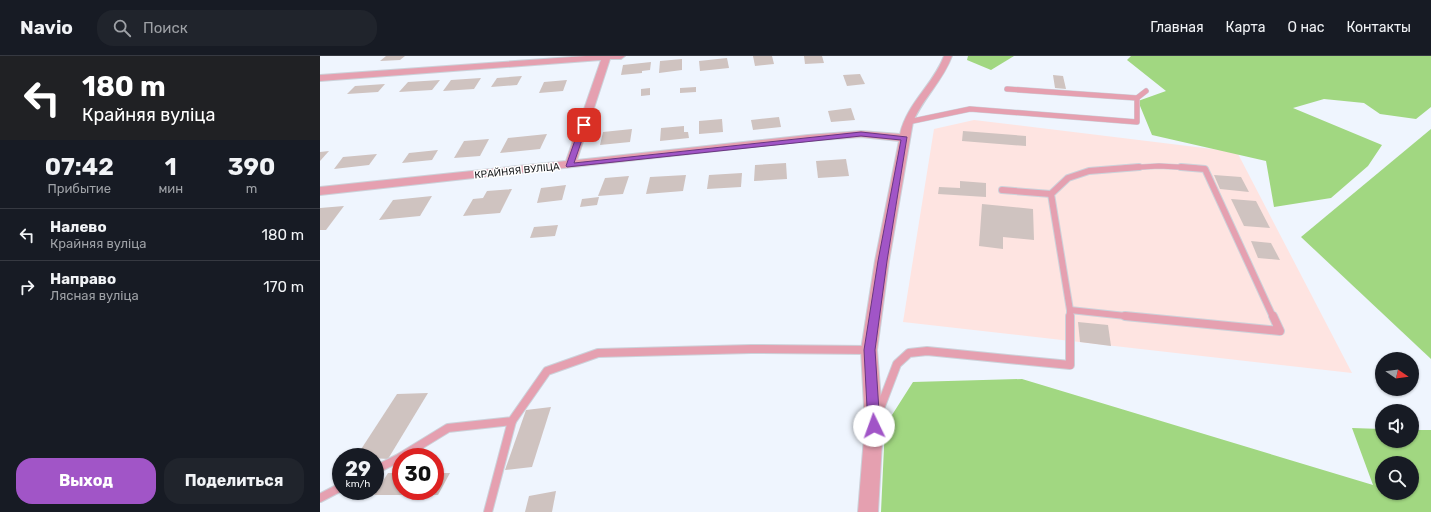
<!DOCTYPE html>
<html lang="ru">
<meta charset="utf-8">
<style>
:root{--surface:#171b24;--page:#20242c;--text:#f1f3f6;--muted:#9ea1a6;--line:#363941;--accent:#a155c7}
body{margin:0;font-family:Rubik,sans-serif;background:var(--page);color:var(--text);height:100vh;display:flex;flex-direction:column;font-size:15px;white-space:nowrap}
*{box-sizing:border-box;margin:0}
p{font-size:13px;color:var(--muted)}
.icon{flex:none;width:22px;height:22px;fill:none;stroke:currentColor;stroke-width:2;stroke-linecap:round;stroke-linejoin:round}
.map{position:relative;flex:1;overflow:hidden}
.drawer{display:flex;flex-direction:column;background:var(--surface);width:320px}
.drawer>*{flex:none}
.hud{background:#202124;color:#fff;overflow:hidden}
.needle{width:26px;rotate:103deg}
.fabs{position:absolute;left:1055px;top:296px;display:grid;gap:8px}
.fabs a{display:grid;place-items:center;width:44px;height:44px;border-radius:50%;background:var(--surface);box-shadow:0 1px 3px #0004;font-size:20px}
.speed{position:absolute;left:12px;top:392px;display:flex;gap:8px;font-size:20px;font-weight:700;text-align:center}
.speed>*{display:grid;place-content:center;width:52px;height:52px;border-radius:50%;background:var(--surface);box-shadow:0 1px 3px #0004;line-height:1}
.speed small{font-size:10px;font-weight:400}
.speed .limit{border:6px solid #d22;background:#fff;color:#111}
.pin{position:absolute;display:grid;place-items:center;width:34px;height:34px;color:#fff;margin:-17px;border-radius:8px;box-shadow:0 2px 6px #0006}
.me{position:absolute;width:44px;margin:-22px;rotate:357deg;stroke-linejoin:round;filter:drop-shadow(0 0 3px #0008)}
.turn{display:flex;align-items:center;gap:14px;height:84px;padding:0 16px;font-size:18px}
.turn .icon{width:52px;height:52px;stroke-width:2.5}
.turn b{display:block;font-size:28px;line-height:34px}
.eta{display:flex;justify-content:space-evenly;align-items:center;height:68px;text-align:center}
.eta b{font-size:24px;font-weight:700;line-height:28px}
.action{display:flex;gap:8px;margin-top:auto;padding:8px 16px}
.action a{flex:1;height:46px;border-radius:16px;background:var(--accent);color:#fff;font-size:16px;font-weight:700;line-height:46px;text-align:center}
.action a+a{background:var(--page);color:var(--text)}
ul{padding:0;list-style:none}
li{display:flex;align-items:center;gap:12px;height:52px;padding:0 16px;border-top:1px solid var(--line)}
li div{flex:1}
li b{display:block;font-size:15px}
li em{font-style:normal}
header{display:flex;align-items:center;gap:24px;box-sizing:border-box;height:56px;padding:0 20px;background:var(--surface);border-bottom:1px solid var(--line)}
header strong{font-size:19px}
nav{display:flex;gap:22px;margin-inline-start:auto;font-size:14px}
.search{width:280px;height:36px;background:var(--page);display:flex;align-items:center;gap:10px;box-sizing:border-box;padding:0 14px;border-radius:16px;color:var(--muted);font-size:15px}
main{display:flex;flex:1;min-height:0}
.map>svg:first-child{display:block}
.industrial{fill:#fee4e1}
.forest{fill:#a1d781;fill-rule:evenodd}
.building{fill:#cfc3c0}
.lines{fill:none;stroke-linecap:round;stroke-linejoin:round}
.service-far2-casing{stroke:#ccd2da;stroke-width:6}
.service-far1-casing{stroke:#ccd2da;stroke-width:8}
.service-casing{stroke:#ccd2da;stroke-width:10}
.minor-casing{stroke:#ccd2da;stroke-width:2}
.service-far2{stroke:#e5a0b0;stroke-width:5}
.service-far1{stroke:#e5a0b0;stroke-width:6}
.service{stroke:#e5a0b0;stroke-width:8}
.minor{fill:#e5a0b0;fill-rule:evenodd}
.route{fill:#a155c7;stroke:#693781}
.labels{text-anchor:middle;dominant-baseline:central;stroke-width:3;stroke-linejoin:round;paint-order:stroke}
.far-street-label{font-size:10px;fill:#17191c;stroke:#fff}
</style>
<header>
<strong>Navio</strong>
<div class="search"><svg class="icon" aria-label="search" viewBox="0 0 24 24"><circle cx="10" cy="10" r="6"/><path d="M15 15l6 6"/></svg>Поиск</div>
<nav><a>Главная</a><a>Карта</a><a>О нас</a><a>Контакты</a></nav>
</header>
<main>
<section class="drawer">
<div class="hud">
<div class="turn"><svg class="icon" aria-label="left" viewBox="0 0 24 24"><path d="M17 20v-9H6M10 6l-5 5 5 5"/></svg><div><b>180 m</b>Крайняя вуліца</div></div>
</div>
<div class="eta">
<div><b>07:42</b><p>Прибытие</p></div>
<div><b>1</b><p>мин</p></div>
<div><b>390</b><p>m</p></div>
</div>
<ul>
<li><svg class="icon" aria-label="left" viewBox="0 0 24 24"><path d="M17 20v-9H6M10 6l-5 5 5 5"/></svg><div><b>Налево</b><p>Крайняя вуліца</p></div><em>180 m</em></li>
<li><svg class="icon" aria-label="right" viewBox="0 0 24 24"><path d="M7 20v-9h11M14 6l5 5-5 5"/></svg><div><b>Направо</b><p>Лясная вуліца</p></div><em>170 m</em></li>
</ul>
<div class="action"><a>Выход</a><a>Поделиться</a></div>
</section>
<div class="map">
<svg width="1111" height="456" viewBox="0 0 1111 456">
<rect width="100%" height="100%" fill="#eff5fe"/>
<path class="industrial" d="M654 64 917 96 1032 317 583 266 614 73Z"/>
<g class="forest">
<path d="M648 0H694L671 14 647 4Z"/>
<path d="M811 0H1111V51L1096 63 1060 58 1044 47 1004 43 973 52 1062 89 1048 110 1011 142 954 151 946 105 832 79 818 45 846 35 807 4Z"/>
<path d="M1111 73V303L981 181Z"/>
<path d="M702 323 1053 429 1032 372 1062 373V385H1092V374H1111V456H561L565 370 593 326ZM1062 407H1092V437H1062Z"/>
</g>
<g class="building">
<path d="M66 0H85L80 4 60 5Z"/>
<path d="M433 0H452L454 8 435 10Z"/>
<path d="M484 0H502L504 7 485 8Z"/>
<path d="M407 2 409 12 380 15 379 5Z"/>
<path d="M362 3V14L339 17 340 5Z"/>
<path d="M331 6 330 14 322 15V17L301 19 303 9Z"/>
<path d="M540 18 545 28 527 30 523 19Z"/>
<path d="M733 19 743 20 746 33 735 32Z"/>
<path d="M202 20 197 29 171 31 177 22Z"/>
<path d="M161 22 154 33 123 35 131 24Z"/>
<path d="M120 24 112 34 79 36 88 26Z"/>
<path d="M247 24 243 35 219 37 224 26Z"/>
<path d="M65 28 58 36 27 38 35 30Z"/>
<path d="M376 31V36L360 37V32Z"/>
<path d="M330 32V39L321 40V33Z"/>
<path d="M531 52 535 64 511 66 508 55Z"/>
<path d="M459 61 461 71 433 74 431 64Z"/>
<path d="M402 63 403 76 379 78V65Z"/>
<path d="M364 70V76H368L369 82 340 85 341 72Z"/>
<path d="M312 73 310 86 280 89 283 76Z"/>
<path d="M643 75 706 80V90L642 85Z"/>
<path d="M227 78 220 93 180 97 188 82Z"/>
<path d="M169 83 160 100 134 102 144 85Z"/>
<path d="M118 94 112 104 82 107 89 97Z"/>
<path d="M9 95 0 105V96Z"/>
<path d="M57 98 49 109 14 113 23 101Z"/>
<path d="M526 103 529 120 498 122 496 105Z"/>
<path d="M466 107 467 123 434 125 435 109Z"/>
<path d="M422 117 421 131 387 133 389 119Z"/>
<path d="M366 119 363 135 326 138 330 121Z"/>
<path d="M894 119 921 121 929 136 900 133Z"/>
<path d="M309 120 303 138 278 140 285 122Z"/>
<path d="M640 125 666 127V141L618 138 619 131 640 132Z"/>
<path d="M246 129 242 144 217 147 221 132Z"/>
<path d="M192 133 180 157 143 160 153 143 163 142 167 135Z"/>
<path d="M112 140 100 160 59 164 73 144Z"/>
<path d="M279 141 277 149 260 151 262 143Z"/>
<path d="M911 143 936 145 950 172 924 170Z"/>
<path d="M662 148 713 153 714 184 683 181V193L659 190Z"/>
<path d="M24 150 6 174H0V152Z"/>
<path d="M238 169 235 180 210 182 214 171Z"/>
<path d="M931 185 951 187 960 204 938 202Z"/>
<path d="M758 266 788 269 791 290 760 286Z"/>
<path d="M108 337 68 403 36 401 77 338Z"/>
<path d="M231 351 212 411 185 414 206 354Z"/>
<path d="M68 417H81V435H115V417H130L118 439H54Z"/>
<path d="M236 435 232 456H205L209 440Z"/>
</g>
<g class="lines">
<g class="service-far2-casing">
<g id="service-far2">
<path d="M687 33 817 42"/>
<path d="M588 66 650 53 817 66V42L826 35"/>
<path d="M805 112 839 110 876 112"/>
</g>
</g>
<g class="service-far1-casing">
<g id="service-far1">
<path d="M861 111 885 113 953 261"/>
<path d="M682 134 731 138"/>
<path d="M750 254 815 261"/>
<path d="M750 254V261"/>
<path d="M750 254 731 138 748 122 769 115 819 111"/>
</g>
</g>
<g class="service-casing">
<g id="service">
<path d="M805 260 960 275 953 260"/>
<path d="M558 358 577 308 589 297 607 295 750 309V260"/>
<path d="M55 414 79 402 128 372 192 365 227 315 278 297 431 293 549 294"/>
<path d="M0 442 21 431"/>
<path d="M168 456 192 365"/>
</g>
</g>
<g class="minor-casing">
<path id="minor" d="M266 0H305L301 3H290L257 104 488 79 541 75 580 78C587 47 613 29 624 0H632C623 25 603 42 593 66L569 205 557 294 563 369 558 456H538L545 369 541 294 555 205 579 85 541 81 488 85 0 139V131L246 105 281 4 0 25V19Z"/>
</g>
<use href="#service-far2" class="service-far2"/>
<use href="#service-far1" class="service-far1"/>
<use href="#service" class="service"/>
<use href="#minor" class="minor"/>
</g>
<path class="route" d="M261 67 267 69 254 107 541 76 587 81 567 205 555 294 560 370 558 373 554 374 550 373 548 370 544 294 558 205 581 84 541 80 247 111 246 110Z"/>
<g class="labels">
<g class="far-street-label">
<text transform="translate(197 115) rotate(-6)">КРАЙНЯЯ ВУЛІЦА</text>
</g>
</g>
</svg>
<div class="fabs">
<a><svg class="needle" viewBox="-14 -14 28 28"><path d="M0-13l5 13h-10z" fill="#e53935"/><path d="M0 13l5-13h-10z" fill="#9ea1a6"/></svg></a>
<a><svg class="icon" aria-label="sound" viewBox="0 0 24 24"><path d="M4 9h4l5-4v14l-5-4H4zM17 9q2 3 0 6"/></svg></a>
<a><svg class="icon" aria-label="search" viewBox="0 0 24 24"><circle cx="10" cy="10" r="6"/><path d="M15 15l6 6"/></svg></a>
</div>
<div class="speed"><div>29<small>km/h</small></div><div class="limit">30</div></div>
<div class="pin" style="left:264px;top:69px;background:#d93025"><svg class="icon" aria-label="arrive" viewBox="0 0 24 24"><path d="M6 21V4h12l-3 4 3 4H6"/></svg></div>
<svg class="me" style="left:554px;top:370px" viewBox="-20 -20 40 40"><circle r="19" fill="#fff"/><path d="M0-13L10 11 0 6-10 11z" fill="#a155c7"/></svg>
</div>
</main>
